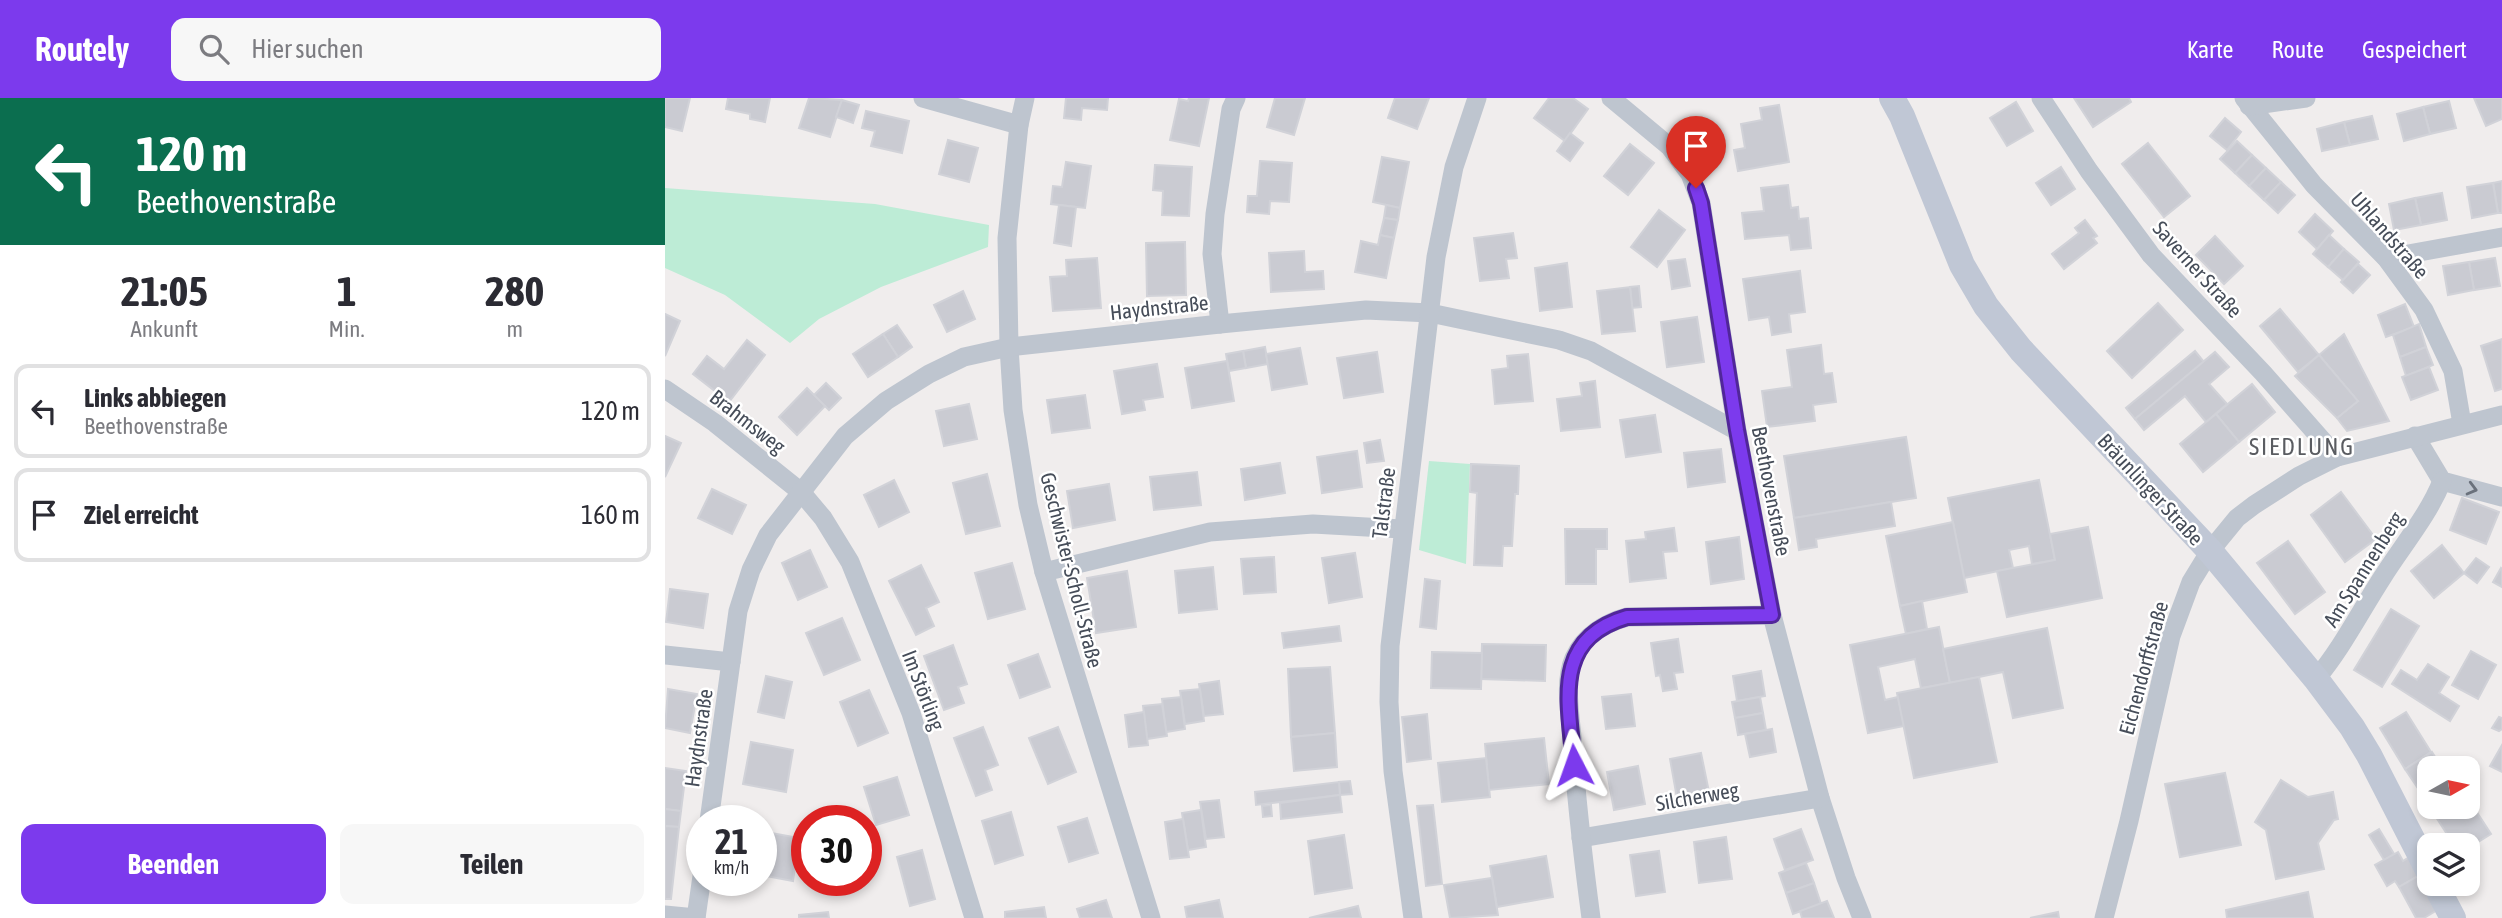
<!DOCTYPE html>
<html lang="de">
<meta charset="utf-8">
<style>
:root{--surface:#fff;--page:#f7f7f7;--text:#2b2b33;--muted:#7c7c81;--line:#e1e1e2;--accent:#7c3aed}
body{margin:0;font-family:"Asap Condensed",sans-serif;background:var(--page);color:var(--text);height:100vh;display:flex;flex-direction:column;font-size:26px;white-space:nowrap}
*{box-sizing:border-box;margin:0}
p{font-size:23px;color:var(--muted)}
.icon{flex:none;width:38px;height:38px;fill:none;stroke:currentColor;stroke-width:2;stroke-linecap:round;stroke-linejoin:round}
.map{position:relative;flex:1;overflow:hidden}
.panel{display:flex;flex-direction:column;background:var(--surface);width:665px}
.panel>*{flex:none}
.top-card{background:#0b6e4f;color:#fff;overflow:hidden}
.needle{width:46px;rotate:81deg}
.controls{position:absolute;left:1752px;top:658px;display:grid;gap:14px}
.controls a{display:grid;place-items:center;width:63px;height:63px;border-radius:14px;background:var(--surface);box-shadow:0 4px 10px #0003;font-size:35px}
.speed{position:absolute;left:21px;top:707px;display:flex;gap:14px;font-size:35px;font-weight:700;text-align:center}
.speed>*{display:grid;place-content:center;width:91px;height:91px;border-radius:50%;background:var(--surface);box-shadow:0 4px 10px #0003;line-height:1}
.speed small{font-size:18px;font-weight:400}
.speed .limit{border:10px solid #d22;background:#fff;color:#111}
.pin{position:absolute;display:grid;place-items:center;width:60px;height:60px;color:#fff;margin:-72px -30px;border-radius:50% 50% 50% 0;rotate:-45deg;box-shadow:0 0 7px #0007}
.pin .icon{rotate:45deg}
.me{position:absolute;width:77px;margin:-38px;rotate:356deg;stroke-linejoin:round;filter:drop-shadow(0 0 5px #0008)}
.turn{display:flex;align-items:center;gap:24px;height:147px;padding:0 21px;font-size:32px}
.turn .icon{width:91px;height:91px;stroke-width:2.5}
.turn b{display:block;font-size:49px;line-height:60px}
.eta{display:flex;justify-content:space-evenly;align-items:center;height:119px;text-align:center}
.eta b{font-size:42px;font-weight:700;line-height:49px}
.cta{display:flex;gap:14px;margin-top:auto;padding:14px 21px}
.cta a{flex:1;height:80px;border-radius:14px;background:var(--accent);color:#fff;font-size:28px;font-weight:700;line-height:80px;text-align:center}
.cta a+a{background:var(--page);color:var(--text)}
ul{padding:0;list-style:none}
li{display:flex;align-items:center;gap:21px;height:94px;margin:0 14px 10px;padding:0 7px;border:4px solid var(--line);border-radius:14px}
li div{flex:1}
li b{display:block;font-size:26px}
li em{font-style:normal}
header{display:flex;align-items:center;gap:42px;box-sizing:border-box;height:98px;padding:0 35px;background:var(--accent);color:#fff}
header strong{font-size:33px}
nav{display:flex;gap:38px;margin-inline-start:auto;font-size:24px}
.search{width:490px;height:63px;background:var(--page);display:flex;align-items:center;gap:18px;box-sizing:border-box;padding:0 24px;border-radius:14px;color:var(--muted);font-size:26px}
main{display:flex;flex:1;min-height:0}
.map>svg:first-child{display:block}
.green{fill:#bdecd6}
.building{fill:#cacbd2;stroke:#d1d2d8;stroke-width:2}
.lines{fill:none;stroke-linecap:round;stroke-linejoin:round}
.street{stroke:#bec5cf;stroke-width:19}
.secondary{stroke:#c0c7d5;stroke-width:26}
.oneway{stroke:#6a717c}
.route-casing{stroke:#51269a;stroke-width:18}
.route{stroke:#7c3aed;stroke-width:12}
.labels{text-anchor:middle;dominant-baseline:central;stroke-width:5;stroke-linejoin:round;paint-order:stroke}
.street-label{font-size:21px;fill:#464d59;stroke:#fff}
.quarter-label{font-size:24px;letter-spacing:2px;fill:#5a5c61;stroke:#fff}
</style>
<header>
<strong>Routely</strong>
<div class="search"><svg class="icon" aria-label="search" viewBox="0 0 24 24"><circle cx="10" cy="10" r="6"/><path d="M15 15l6 6"/></svg>Hier suchen</div>
<nav><a>Karte</a><a>Route</a><a>Gespeichert</a></nav>
</header>
<main>
<section class="panel">
<div class="top-card">
<div class="turn"><svg class="icon" aria-label="left" viewBox="0 0 24 24"><path d="M17 20v-9H6M10 6l-5 5 5 5"/></svg><div><b>120 m</b>Beethovenstraße</div></div>
</div>
<div class="eta">
<div><b>21:05</b><p>Ankunft</p></div>
<div><b>1</b><p>Min.</p></div>
<div><b>280</b><p>m</p></div>
</div>
<ul>
<li><svg class="icon" aria-label="left" viewBox="0 0 24 24"><path d="M17 20v-9H6M10 6l-5 5 5 5"/></svg><div><b>Links abbiegen</b><p>Beethovenstraße</p></div><em>120 m</em></li>
<li><svg class="icon" aria-label="arrive" viewBox="0 0 24 24"><path d="M6 21V4h12l-3 4 3 4H6"/></svg><div><b>Ziel erreicht</b></div><em>160 m</em></li>
</ul>
<div class="cta"><a>Beenden</a><a>Teilen</a></div>
</section>
<div class="map">
<svg width="1837" height="820" viewBox="0 0 1837 820">
<rect width="100%" height="100%" fill="#f0eded"/>
<g class="green">
<path d="M0 90 210 106 324 127 323 149 216 189 154 221 125 245 60 197 0 170Z"/>
<path d="M764 363 805 366 801 466 754 452Z"/>
</g>
<g class="building">
<path d="M0 0H25L17 33 0 29Z"/>
<path d="M63 0H105L100 24 85 21V16L61 11Z"/>
<path d="M144 0 177 2 165 39 134 30Z"/>
<path d="M401 0H443L442 12 417 10 416 22 399 20Z"/>
<path d="M524 0H544L534 48 505 42 514 1 523 3Z"/>
<path d="M610 0H640L629 37 602 29Z"/>
<path d="M730 0H764L752 31 723 20Z"/>
<path d="M884 0H908L923 11 900 43 869 20Z"/>
<path d="M1409 0H1464L1466 4 1428 29Z"/>
<path d="M1809 0H1837V21L1821 28Z"/>
<path d="M177 2 194 7 188 25 171 19Z"/>
<path d="M1784 3 1791 30 1765 36 1758 9Z"/>
<path d="M1351 4 1368 33 1342 48 1325 20Z"/>
<path d="M1114 7 1124 64 1073 73 1069 52 1080 50 1076 26 1097 22 1095 10Z"/>
<path d="M1758 9 1765 36 1739 43 1732 16Z"/>
<path d="M201 13 244 23 237 55 206 48 210 33 197 30Z"/>
<path d="M1707 18 1713 41 1685 47 1679 24Z"/>
<path d="M1560 20 1576 34 1562 52 1545 38Z"/>
<path d="M1679 24 1685 47 1657 53 1652 31Z"/>
<path d="M905 35 918 45 905 63 892 53Z"/>
<path d="M283 42 313 50 304 84 274 76Z"/>
<path d="M1572 43 1587 57 1570 75 1555 61Z"/>
<path d="M1483 45 1525 98 1499 119 1457 66Z"/>
<path d="M965 46 989 65 963 97 939 78Z"/>
<path d="M1587 57 1601 70 1584 88 1570 75Z"/>
<path d="M717 59 744 64 735 110 708 104Z"/>
<path d="M595 63 627 65 624 104 605 103 604 116 582 114 583 98H592Z"/>
<path d="M401 64 426 68 420 110 386 106 388 88 397 89Z"/>
<path d="M490 67 527 69 524 118 497 117 498 93 488 92Z"/>
<path d="M1396 69 1410 91 1386 107 1371 85Z"/>
<path d="M1601 70 1616 84 1599 102 1584 88Z"/>
<path d="M1837 83V115H1833L1828 85Z"/>
<path d="M1616 84 1630 97 1613 115 1599 102Z"/>
<path d="M1828 85 1833 115 1807 120 1802 89Z"/>
<path d="M1123 87 1126 110 1133 109 1134 121 1143 120 1146 150 1126 152 1124 137 1080 141 1077 115 1099 113 1096 90Z"/>
<path d="M1777 95 1782 122 1756 127 1750 100Z"/>
<path d="M1750 100 1756 127 1729 132 1724 106Z"/>
<path d="M394 107 411 109 406 148 389 145Z"/>
<path d="M721 107 735 110 733 122 719 120Z"/>
<path d="M994 112 1020 132 992 169 966 149Z"/>
<path d="M1650 116 1668 133 1652 151 1634 134Z"/>
<path d="M719 120 733 122 729 140 715 137Z"/>
<path d="M1420 122 1432 138 1428 140 1432 145 1399 171 1387 156 1414 135 1410 130Z"/>
<path d="M848 135 852 160 841 161 844 180 815 183 809 140Z"/>
<path d="M715 137 729 140 721 180 690 174 696 143 713 147Z"/>
<path d="M1664 137 1679 151 1663 169 1648 156Z"/>
<path d="M1550 138 1578 168 1559 186 1531 157Z"/>
<path d="M520 144 521 197 482 198 481 145Z"/>
<path d="M1679 151 1694 164 1678 182 1663 169Z"/>
<path d="M639 153 640 174 658 173 659 191 606 194 604 155Z"/>
<path d="M432 160 436 210 388 213 385 179 402 178 401 162Z"/>
<path d="M1830 160 1835 188 1809 192 1804 164Z"/>
<path d="M1020 161 1025 188 1007 191 1003 163Z"/>
<path d="M1804 164 1809 192 1783 197 1778 168Z"/>
<path d="M902 165 907 209 875 213 870 170Z"/>
<path d="M1693 166 1705 177 1688 195 1676 184Z"/>
<path d="M1135 173 1140 214 1124 216 1126 234 1107 237 1104 219 1084 222 1078 181Z"/>
<path d="M974 188 976 209 967 210 965 189Z"/>
<path d="M965 189 970 233 937 236 932 193Z"/>
<path d="M298 193 310 221 282 234 269 207Z"/>
<path d="M1493 205 1518 232 1467 280 1442 253Z"/>
<path d="M1740 206 1749 229 1721 239 1713 217Z"/>
<path d="M1615 211 1654 257 1633 274 1595 228Z"/>
<path d="M0 216 15 223 0 258Z"/>
<path d="M1032 219 1039 264 1002 269 996 224Z"/>
<path d="M1754 226 1761 249 1735 259 1728 237Z"/>
<path d="M232 227 247 249 233 259 218 236Z"/>
<path d="M218 236 233 259 203 279 188 256Z"/>
<path d="M1679 236 1724 323 1682 333 1672 320 1693 303 1654 257Z"/>
<path d="M1837 241V291L1830 293 1816 248Z"/>
<path d="M82 242 100 257 64 304 28 276 42 258 59 271Z"/>
<path d="M1156 247 1159 276 1167 275 1171 304 1148 307 1150 323 1102 329 1097 293 1127 289 1122 252Z"/>
<path d="M600 249 603 266 581 270 578 253Z"/>
<path d="M1761 249 1768 267 1741 278 1735 259Z"/>
<path d="M635 250 642 286 607 292 601 256Z"/>
<path d="M578 253 581 270 564 273 561 256Z"/>
<path d="M1530 253 1539 264 1470 321 1461 310Z"/>
<path d="M712 254 718 294 679 300 672 260Z"/>
<path d="M1550 254 1564 269 1544 286 1562 306 1541 324 1520 298 1479 332 1470 321Z"/>
<path d="M863 256 868 303 830 306 827 272 843 270 842 258Z"/>
<path d="M1654 257 1693 303 1672 320 1630 278Z"/>
<path d="M562 263 569 303 527 310 520 270Z"/>
<path d="M492 266 498 299 478 302 480 312 457 316 449 273Z"/>
<path d="M1764 269 1773 292 1746 302 1737 279Z"/>
<path d="M930 283 935 329 896 333 892 301 917 298 915 285Z"/>
<path d="M161 285 176 300 164 312 149 297Z"/>
<path d="M1587 286 1610 314 1574 344 1551 316Z"/>
<path d="M142 290 160 308 132 337 114 319Z"/>
<path d="M420 297 425 330 387 335 382 302Z"/>
<path d="M304 306 312 341 279 348 271 313Z"/>
<path d="M1551 316 1574 344 1538 374 1515 346Z"/>
<path d="M990 317 996 354 961 359 955 322Z"/>
<path d="M0 338 16 345 0 379Z"/>
<path d="M1241 339 1251 400 1129 420 1119 358Z"/>
<path d="M715 342 719 363 702 365 699 345Z"/>
<path d="M1056 351 1060 384 1023 389 1019 355Z"/>
<path d="M692 353 697 389 657 395 652 359Z"/>
<path d="M615 365 620 395 580 402 576 371Z"/>
<path d="M806 366 854 368 853 396H850L847 448H838L837 468 809 467 812 395 805 394Z"/>
<path d="M532 374 536 407 489 412 485 379Z"/>
<path d="M322 376 335 428 301 436 288 385Z"/>
<path d="M229 382 244 414 214 429 199 397Z"/>
<path d="M1374 382 1390 462 1367 466 1364 448 1344 452 1348 470 1299 480 1283 400Z"/>
<path d="M444 386 450 422 408 430 402 393Z"/>
<path d="M47 391 81 407 67 436 33 420Z"/>
<path d="M1676 394 1711 441 1680 464 1646 417Z"/>
<path d="M1797 400 1834 414 1821 446 1785 432Z"/>
<path d="M1226 404 1230 428 1151 441 1152 449 1134 452 1129 420Z"/>
<path d="M1288 424 1302 494 1235 508 1221 438Z"/>
<path d="M1423 429 1437 500 1342 519 1332 473 1390 462 1385 436Z"/>
<path d="M1009 430 1012 453 998 454 1001 480 965 484 961 443 981 441 980 434Z"/>
<path d="M900 431H942V451H931V486H901Z"/>
<path d="M1074 439 1079 481 1046 486 1041 444Z"/>
<path d="M1623 443 1660 494 1630 516 1592 465Z"/>
<path d="M1777 447 1799 475 1769 500 1746 473Z"/>
<path d="M145 452 162 489 133 502 117 465Z"/>
<path d="M690 455 697 499 664 505 657 460Z"/>
<path d="M609 459 611 494 579 496 576 461Z"/>
<path d="M1811 460 1824 469 1812 485 1799 475Z"/>
<path d="M347 465 360 511 323 521 310 475Z"/>
<path d="M256 467 274 504 261 510 269 528 251 537 224 483Z"/>
<path d="M548 469 552 511 514 515 510 473Z"/>
<path d="M1836 470 1837 471V489L1828 484Z"/>
<path d="M462 473 471 529 431 535 422 480Z"/>
<path d="M760 481 775 483 771 531 755 529Z"/>
<path d="M5 491 43 496 38 530 1 524Z"/>
<path d="M1257 503 1262 531 1241 536 1235 508Z"/>
<path d="M1726 511 1754 528 1717 589 1689 572Z"/>
<path d="M177 520 195 562 159 577 141 535Z"/>
<path d="M674 528 676 543 619 550 617 535Z"/>
<path d="M1274 529 1285 585 1256 590 1250 561 1213 569 1220 602 1233 599 1239 628 1203 635 1185 547Z"/>
<path d="M1382 530 1398 610 1348 620 1338 574 1285 585 1278 551Z"/>
<path d="M1013 541 1018 574 1009 575 1012 591 998 593 995 577 991 578 986 545Z"/>
<path d="M817 546 881 547 880 583 816 581Z"/>
<path d="M288 547 302 586 293 589 299 605 279 612 259 558Z"/>
<path d="M1806 553 1831 567 1813 601 1787 587Z"/>
<path d="M767 554 817 555 816 591 766 590Z"/>
<path d="M373 556 385 589 355 600 343 567Z"/>
<path d="M1763 566 1784 579 1774 595 1794 608 1785 623 1727 586 1736 572 1752 582Z"/>
<path d="M665 569 670 635 626 639 623 571Z"/>
<path d="M1096 573 1100 598 1072 603 1068 578Z"/>
<path d="M101 578 127 584 119 620 93 614Z"/>
<path d="M1314 579 1332 664 1249 680 1232 595Z"/>
<path d="M554 583 558 616 539 618 534 586Z"/>
<path d="M3 591 32 596 25 635 0 630Z"/>
<path d="M535 591 539 623 520 626 515 593Z"/>
<path d="M204 592 223 635 193 648 175 604Z"/>
<path d="M966 596 970 628 941 631 937 599Z"/>
<path d="M516 599 520 631 501 634 497 601Z"/>
<path d="M1095 599 1098 615 1070 620 1067 604Z"/>
<path d="M497 606 502 638 482 641 478 608Z"/>
<path d="M479 614 483 647 464 649 460 617Z"/>
<path d="M1741 614 1766 654 1740 671 1715 630Z"/>
<path d="M1098 615 1101 632 1073 637 1070 620Z"/>
<path d="M762 616 766 661 742 664 737 619Z"/>
<path d="M1834 619 1837 620V631L1834 633 1827 630Z"/>
<path d="M318 629 333 667 320 672 327 692 311 698 289 640Z"/>
<path d="M393 629 411 674 383 686 364 640Z"/>
<path d="M1107 631 1111 654 1085 659 1080 636Z"/>
<path d="M670 635 672 669 629 673 626 639Z"/>
<path d="M879 640 884 686 824 692 820 646Z"/>
<path d="M86 644 128 652 121 694 78 686Z"/>
<path d="M1837 647V674L1825 668Z"/>
<path d="M1767 654 1777 670H1764V686L1754 692 1740 671Z"/>
<path d="M1036 655 1044 694 1012 700 1005 661Z"/>
<path d="M821 660 825 699 777 704 773 665Z"/>
<path d="M973 668 980 706 949 712 942 674Z"/>
<path d="M0 670 21 673 16 713 0 711Z"/>
<path d="M1560 675 1576 747 1515 759 1500 686Z"/>
<path d="M232 679 244 717 211 727 199 689Z"/>
<path d="M1616 682 1643 699 1668 694 1673 721 1669 722 1653 745 1659 771 1611 781 1601 732 1590 724Z"/>
<path d="M685 683 687 696 675 697 674 684Z"/>
<path d="M674 684 675 697 591 707 590 694Z"/>
<path d="M675 697 677 714 616 721 615 705Z"/>
<path d="M1802 699 1826 736 1802 751V747H1789L1771 719 1787 709H1802Z"/>
<path d="M554 702 559 739 541 741 535 704Z"/>
<path d="M606 707 607 718 598 719 597 708Z"/>
<path d="M768 707 777 786 761 788 752 708Z"/>
<path d="M0 711 16 713 14 729 0 728Z"/>
<path d="M536 712 541 749 523 752 517 715Z"/>
<path d="M346 714 358 757 330 766 317 723Z"/>
<path d="M422 720 433 755 404 764 393 729Z"/>
<path d="M518 721 524 759 505 761 500 724Z"/>
<path d="M0 728 14 729 6 801H0Z"/>
<path d="M1136 731 1148 762 1120 772 1109 741Z"/>
<path d="M1714 731 1729 756 1719 762 1704 737Z"/>
<path d="M96 733 134 740 128 783 96 777Z"/>
<path d="M679 737 687 790 650 796 643 743Z"/>
<path d="M1061 739 1067 781 1034 785 1029 744Z"/>
<path d="M257 752 270 801 245 808 232 759Z"/>
<path d="M994 753 1000 794 971 798 965 757Z"/>
<path d="M1733 754 1738 763 1749 756 1759 774 1734 789 1730 783 1722 788 1710 767Z"/>
<path d="M881 758 888 799 832 809 825 768Z"/>
<path d="M1141 765 1149 785 1121 795 1114 775Z"/>
<path d="M1755 777 1774 811 1759 820H1751L1734 789Z"/>
<path d="M827 780 833 817 785 820 779 787Z"/>
<path d="M1149 785 1156 806 1128 816 1121 795Z"/>
<path d="M1643 794 1648 820H1562L1561 812Z"/>
<path d="M441 802 447 820H415L412 811Z"/>
<path d="M554 802 558 820H522L520 809Z"/>
<path d="M1162 803 1169 820H1137L1135 813Z"/>
<path d="M693 808 696 820H644Z"/>
<path d="M379 809 381 820H340V814Z"/>
<path d="M163 814 164 820H134V817Z"/>
<path d="M1393 814 1394 820H1365Z"/>
</g>
<g class="lines">
<g class="street">
<path d="M258 0 354 27"/>
<path d="M360 0 354 27 342 140 344 249 348 312 363 407 379 474 486 820"/>
<path d="M946 0 1005 49 1025 76 1036 105 1072 333 1107 517 1155 700 1181 780 1197 820"/>
<path d="M1376 0 1424 73 1486 157 1598 275 1672 359"/>
<path d="M1579 0 1649 87 1721 160 1759 212 1788 273 1797 326"/>
<path d="M1584 8 1641 0"/>
<path d="M1721 160 1837 139"/>
<path d="M555 226 547 156 550 116 566 11 571 0"/>
<path d="M0 291 50 325 136 394 158 420 185 464 246 615 309 820"/>
<path d="M1750 338 1777 383 1837 399"/>
<path d="M379 474 545 434 648 426 737 431"/>
<path d="M0 557 66 564"/>
<path d="M1651 581C1677 550 1695 514 1717 480 1737 448 1763 418 1777 383"/>
<path d="M44 723 73 513 86 472 103 437 180 338 221 303 264 276 299 259 344 249 555 226 701 212 765 215 894 242 926 253 1072 333"/>
<path d="M916 740 1155 700"/>
<path d="M0 817 31 820"/>
<path d="M31 820 37 778"/>
<path d="M748 820 728 673 724 604 725 548 771 159 789 69 812 0"/>
<path d="M926 820C918 760 911 700 907 639 905 615 899 583 909 560 919 538 940 525 962 519L1107 517"/>
<path d="M1439 820 1464 723 1506 538 1526 484 1545 453 1572 420 1589 407 1634 378 1672 359 1837 317"/>
</g>
<g class="secondary">
<path d="M1227 0 1237 18 1297 167 1321 208 1356 252 1545 453 1651 581 1687 629 1704 657 1764 774"/>
<path d="M1770 786 1788 820"/>
</g>
</g>
<defs><path id="oneway-chevron" d="M-2-3.5L2.5 0L-2 3.5" fill="none" stroke-width="1.6" stroke-linecap="round" stroke-linejoin="round" transform="scale(1.75)"/></defs>
<use class="oneway" href="#oneway-chevron" transform="translate(1807 391) rotate(15)"/>
<g class="lines">
<g class="route-casing">
<path id="route" d="M909 667C904 605 886 541 962 519L1107 517 1072 332 1036 105 1031 90"/>
</g>
<use href="#route" class="route"/>
</g>
<g class="labels">
<g class="street-label">
<text transform="translate(1725 137) rotate(49)">Uhlandstraße</text>
<text transform="translate(1533 171) rotate(48)">Saverner Straße</text>
<text transform="translate(494 209) rotate(-6)">Haydnstraße</text>
<text transform="translate(83 323) rotate(38)">Brahmsweg</text>
<text transform="translate(1486 391) rotate(47)">Bräunlinger Straße</text>
<text transform="translate(1107 393) rotate(79)">Beethovenstraße</text>
<text transform="translate(718 405) rotate(-83)">Talstraße</text>
<text transform="translate(1698 471) rotate(-58)">Am Spannenberg</text>
<text transform="translate(407 472) rotate(76)">Geschwister-Scholl-Straße</text>
<text transform="translate(1478 570) rotate(-75)">Eichendorffstraße</text>
<text transform="translate(259 592) rotate(69)">Im Störling</text>
<text transform="translate(33 640) rotate(-82)">Haydnstraße</text>
<text transform="translate(1032 698) rotate(-10)">Silcherweg</text>
</g>
<g class="quarter-label">
<text x="1637" y="348">SIEDLUNG</text>
</g>
</g>
</svg>
<div class="controls">
<a><svg class="needle" viewBox="-14 -14 28 28"><path d="M0-13l5 13h-10z" fill="#e53935"/><path d="M0 13l5-13h-10z" fill="#7c7c81"/></svg></a>
<a><svg class="icon" aria-label="layers" viewBox="0 0 24 24"><path d="M12 4l9 5-9 5-9-5zM3 14l9 5 9-5"/></svg></a>
</div>
<div class="speed"><div>21<small>km/h</small></div><div class="limit">30</div></div>
<div class="pin" style="left:1031px;top:90px;background:#d93025"><svg class="icon" aria-label="arrive" viewBox="0 0 24 24"><path d="M6 21V4h12l-3 4 3 4H6"/></svg></div>
<svg class="me" style="left:909px;top:667px" viewBox="-20 -20 40 40"><path d="M0-17L14 15 0 8-14 15z" fill="#7c3aed" stroke="#fff" stroke-width="4"/></svg>
</div>
</main>
